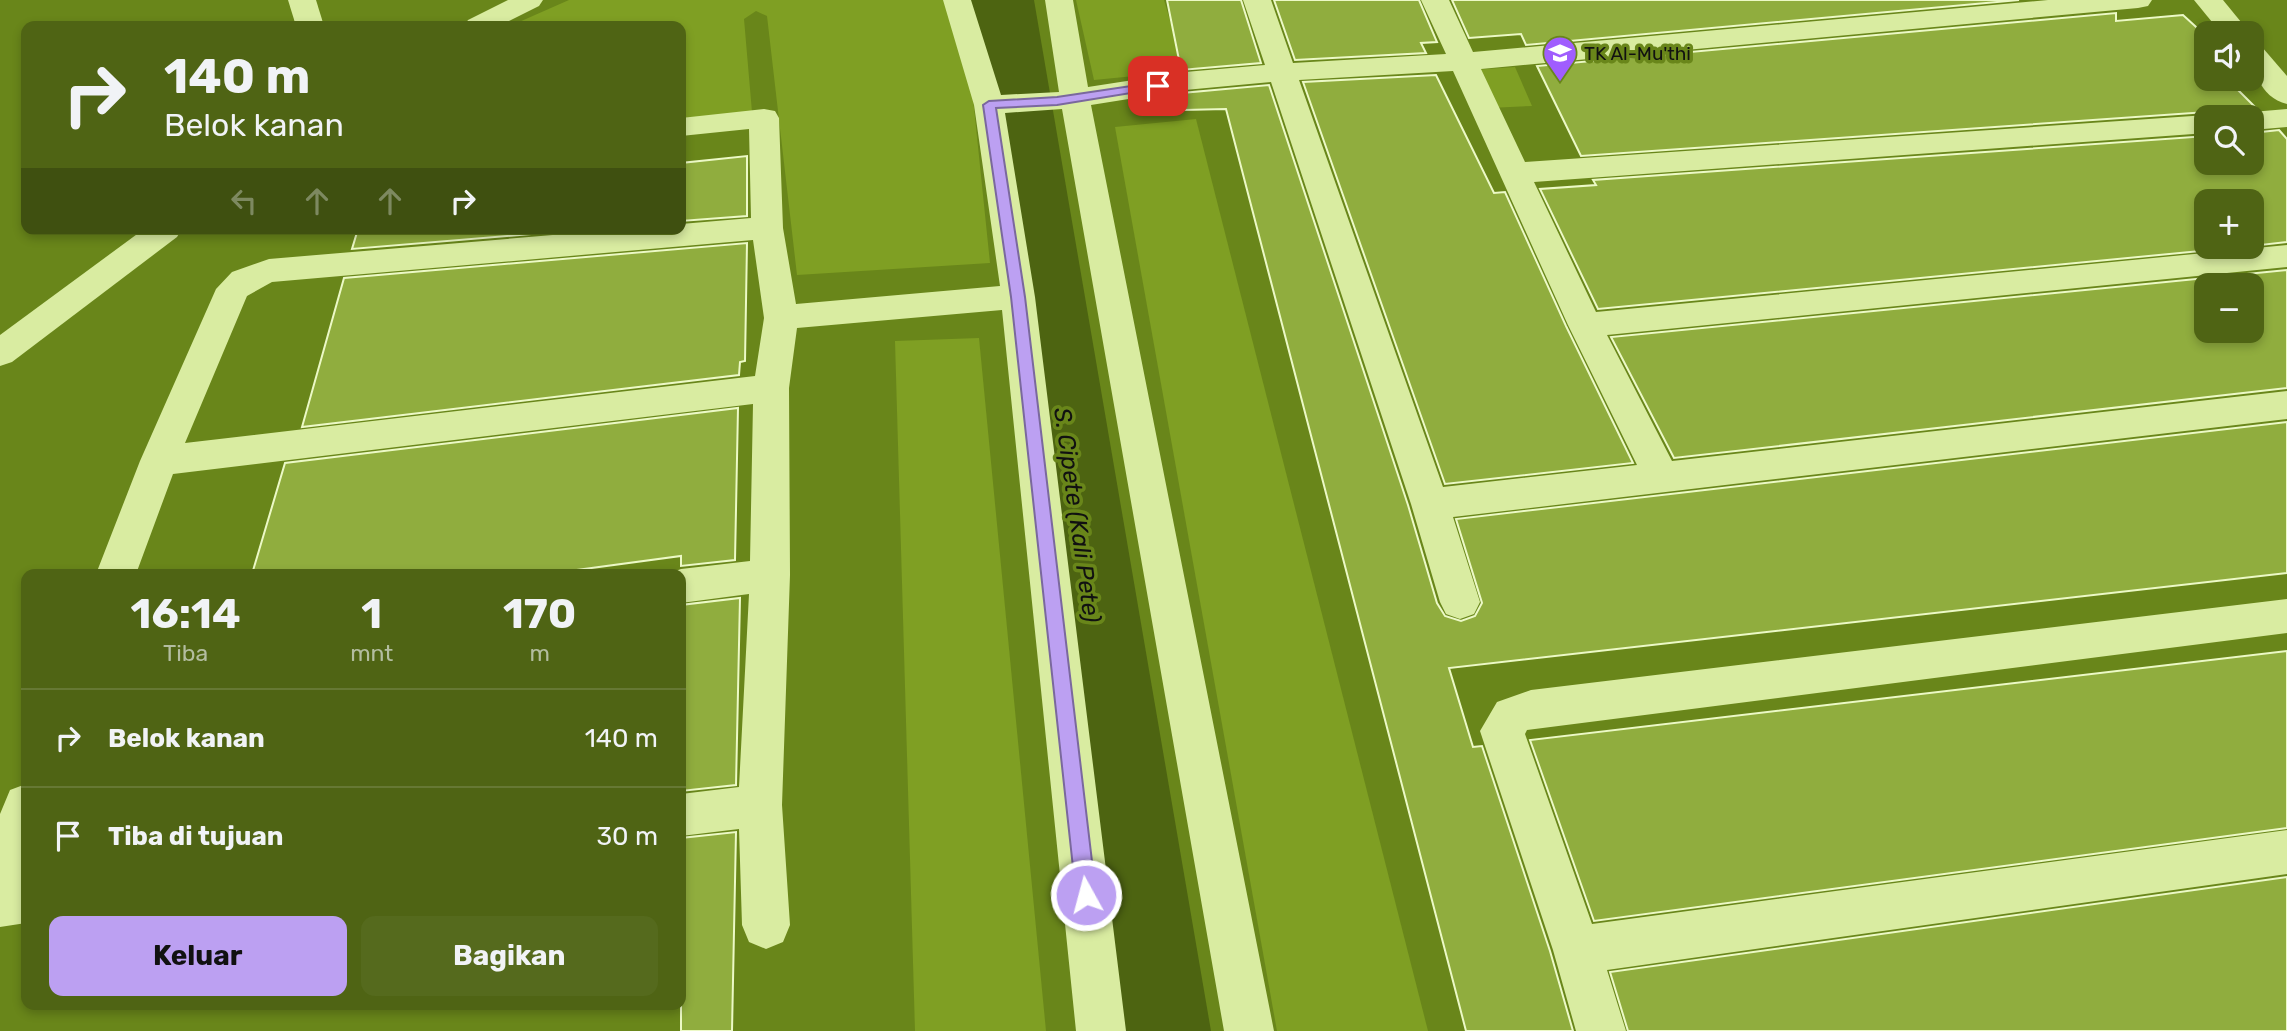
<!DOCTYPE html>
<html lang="id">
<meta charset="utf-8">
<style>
:root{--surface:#4f6414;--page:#556a1d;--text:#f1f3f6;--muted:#b3bda0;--line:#667834;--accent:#bca0f2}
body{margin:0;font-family:Rubik,sans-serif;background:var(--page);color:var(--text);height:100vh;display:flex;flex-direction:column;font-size:26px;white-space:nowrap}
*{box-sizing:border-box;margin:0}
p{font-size:23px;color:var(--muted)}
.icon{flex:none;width:38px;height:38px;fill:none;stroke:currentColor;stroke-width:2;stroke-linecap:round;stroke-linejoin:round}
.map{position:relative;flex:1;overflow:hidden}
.panel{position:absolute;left:21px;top:569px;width:665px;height:441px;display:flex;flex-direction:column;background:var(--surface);border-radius:14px;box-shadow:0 4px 10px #0003}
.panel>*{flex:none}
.guide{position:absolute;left:21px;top:21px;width:665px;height:214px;border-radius:14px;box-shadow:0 4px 10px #0003;background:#4f6414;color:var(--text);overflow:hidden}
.buttons{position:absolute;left:2194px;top:21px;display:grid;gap:14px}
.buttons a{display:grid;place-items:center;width:70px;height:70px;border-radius:14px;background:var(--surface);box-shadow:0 4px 10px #0003;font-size:35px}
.pin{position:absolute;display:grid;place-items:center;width:60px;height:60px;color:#fff;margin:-30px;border-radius:14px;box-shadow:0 4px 10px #0006}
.me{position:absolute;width:77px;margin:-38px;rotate:353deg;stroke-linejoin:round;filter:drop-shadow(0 0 5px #0008)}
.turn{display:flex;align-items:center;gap:24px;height:147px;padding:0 28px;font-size:32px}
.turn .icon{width:91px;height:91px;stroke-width:2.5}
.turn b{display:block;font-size:49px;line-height:60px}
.lanes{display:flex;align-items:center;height:66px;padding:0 28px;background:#0003;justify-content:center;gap:35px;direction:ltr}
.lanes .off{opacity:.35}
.eta{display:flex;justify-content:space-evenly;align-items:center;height:119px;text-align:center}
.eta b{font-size:42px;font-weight:700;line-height:49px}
.button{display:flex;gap:14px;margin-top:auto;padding:14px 28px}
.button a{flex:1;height:80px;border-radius:14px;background:var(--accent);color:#111;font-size:28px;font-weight:700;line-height:80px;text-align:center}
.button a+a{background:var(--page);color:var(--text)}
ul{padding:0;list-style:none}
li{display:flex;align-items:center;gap:21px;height:98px;padding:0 28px;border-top:2px solid var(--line)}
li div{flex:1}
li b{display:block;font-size:26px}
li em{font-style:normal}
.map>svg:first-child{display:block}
.green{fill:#7f9f23}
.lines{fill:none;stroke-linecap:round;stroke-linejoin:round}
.river{fill:#4d6411;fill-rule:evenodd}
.building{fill:#90ad3e;stroke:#ecf9c6;stroke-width:2;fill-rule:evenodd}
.minor{fill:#d9eca1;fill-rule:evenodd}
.route{fill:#bca0f2;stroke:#7a689d;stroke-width:2}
.labels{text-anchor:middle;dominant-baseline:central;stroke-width:7;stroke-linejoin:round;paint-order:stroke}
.far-poi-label{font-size:19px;fill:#111;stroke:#69861a;text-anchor:start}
.water-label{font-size:24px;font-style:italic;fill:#111;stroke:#69861a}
</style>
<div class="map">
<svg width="2287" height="1031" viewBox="0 0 2287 1031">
<rect width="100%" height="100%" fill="#69861a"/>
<g class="green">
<path d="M569 0H945L970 69 990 263 797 275 767 16 756 11 744 19 752 112 681 121V26H510Z"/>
<path d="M1076 0H1164L1185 71 1094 80Z"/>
<path d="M1515 67 1532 106 1489 108 1473 70Z"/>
<path d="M1196 119 1428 1031H1277L1115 127Z"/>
<path d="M979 338 1046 1031H915L895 341Z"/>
</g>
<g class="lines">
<path class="river" d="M970 0H1034L1211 1031H1095Z"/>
</g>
<g class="building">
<path d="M1167 0H1241L1261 63 1181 70Z"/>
<path d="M1274 0H1419L1437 42 1421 43 1426 53 1295 60Z"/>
<path d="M1452 0H2019L1526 45 1521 34 1469 38Z"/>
<path d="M2116 13V21L2183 15 2207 37V79H2227L2257 109 2238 117H2220L2207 112 1581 156 1537 66Z"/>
<path d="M1436 75 1494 193 1505 192 1566 326 1633 463 1445 484 1303 82Z"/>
<path d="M1269 85 1408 505 1437 603 1445 616 1461 621 1475 616 1482 603 1456 519 2287 422V573L1449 668 1473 747 1482 746 1550 951 1573 1031H1466L1226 109 1183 110 1182 93Z"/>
<path d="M2279 130 2287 139V242L2252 246V201H2207V247H2242L1598 309 1540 189 1596 185 1593 180 2207 136V163H2252V133Z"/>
<path d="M747 156V216L681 221V163Z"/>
<path d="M358 229H590L352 249Z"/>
<path d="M747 243 745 361 740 362 739 375 302 427 344 278Z"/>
<path d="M2287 270V388L1674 458 1611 337ZM2207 285H2252V331H2207Z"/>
<path d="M738 408 735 560 681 566V556L547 574H252L285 463Z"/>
<path d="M740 598 736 785 681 791V605Z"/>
<path d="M2287 651V828L1594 921 1530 740Z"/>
<path d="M736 832 732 1031H681V838Z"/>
<path d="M2287 877V1031H1628L1610 972Z"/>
</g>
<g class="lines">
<g class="minor">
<path d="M288 0H316L324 26H296Z"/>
<path d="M508 0H543L539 6 499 26H464L468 20Z"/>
<path d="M943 0H971L1001 95 1059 92 1045 0H1073L1088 87 1185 72 1265 65 1243 0H1271L1293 63 1446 54 1421 0H1449L1473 52 2048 0H2152L2148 6 2138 8 1481 69 1525 162 2207 115 2217 117H2207V133L1534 182 1596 312 2287 245V267L1607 335 1672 461 2287 391V419L1453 517 1480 602 1474 614 1460 619 1446 614 1440 602 1411 504 1271 82 1185 90 1091 105 1274 1031H1224L1062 109 1005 113 1035 297 1126 1031H1076L1002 310 797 328 789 388 790 575 782 805 790 925 783 942 766 949 749 942 742 925 739 829 681 836V794L739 787 749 594 681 603V574H667L681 569 750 561 753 404 173 474 136 574H96L140 461 216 289 232 272 269 259 624 229H681V224L751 218 749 129 681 136V118L764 109 775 111 779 118 783 228 796 304 1000 286 974 105ZM1453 71 1568 325 1637 465 1443 487 1299 80ZM753 240 764 318 755 376 185 443 247 296 272 282Z"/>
<path d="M2194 0H2223L2250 33H2221Z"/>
<path d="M2252 45 2262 47 2287 76V104C2259 97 2252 69 2252 45Z"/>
<path d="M2287 109V127L2252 130V117H2240L2252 112Z"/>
<path d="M144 229H182L177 237 12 362 0 366V335Z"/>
<path d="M2287 599V633L1527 730 1525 734 1592 924 2287 830V874L1607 970 1626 1031H1576L1553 950 1480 731 1497 702 1531 690Z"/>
<path d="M26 784V864L21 878 26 877V923L0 927V814L10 790Z"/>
</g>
</g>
<path class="route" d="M1158 82 1162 83V88L1057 105 996 108 1025 297 1096 895 1093 902 1086 905 1079 902 1076 895 1011 297 983 105 989 101 1057 97Z"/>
<defs>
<g id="school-pin" transform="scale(1.75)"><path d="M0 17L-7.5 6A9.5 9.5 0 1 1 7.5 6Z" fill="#a05dfe" stroke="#69861a"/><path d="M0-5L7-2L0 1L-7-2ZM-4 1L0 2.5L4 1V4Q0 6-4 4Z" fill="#fff"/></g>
</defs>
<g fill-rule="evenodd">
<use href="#school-pin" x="1560" y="53"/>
</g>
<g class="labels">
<g class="far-poi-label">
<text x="1584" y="53">TK Al-Mu'thi</text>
</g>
<g class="water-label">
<text transform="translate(1077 515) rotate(82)">S. Cipete (Kali Pete)</text>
</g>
</g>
</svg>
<div class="buttons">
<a><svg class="icon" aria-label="sound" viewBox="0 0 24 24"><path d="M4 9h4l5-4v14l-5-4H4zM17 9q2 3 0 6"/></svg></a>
<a><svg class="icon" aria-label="search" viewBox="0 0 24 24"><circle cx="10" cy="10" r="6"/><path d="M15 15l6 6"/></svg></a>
<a>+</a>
<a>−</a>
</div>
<div class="pin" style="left:1158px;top:86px;background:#d93025"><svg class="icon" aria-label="arrive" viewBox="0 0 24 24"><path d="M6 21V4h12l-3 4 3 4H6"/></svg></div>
<svg class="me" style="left:1086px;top:895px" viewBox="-20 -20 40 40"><circle r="17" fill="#bca0f2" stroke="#fff" stroke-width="3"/><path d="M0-11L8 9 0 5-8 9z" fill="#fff"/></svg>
<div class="guide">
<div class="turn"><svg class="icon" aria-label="right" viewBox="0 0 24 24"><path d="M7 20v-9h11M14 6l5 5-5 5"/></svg><div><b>140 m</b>Belok kanan</div></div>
<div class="lanes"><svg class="icon off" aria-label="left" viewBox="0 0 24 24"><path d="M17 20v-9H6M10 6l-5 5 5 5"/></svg><svg class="icon off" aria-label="ahead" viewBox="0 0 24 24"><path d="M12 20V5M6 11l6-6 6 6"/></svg><svg class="icon off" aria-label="ahead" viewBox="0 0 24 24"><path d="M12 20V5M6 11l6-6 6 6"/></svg><svg class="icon" aria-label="right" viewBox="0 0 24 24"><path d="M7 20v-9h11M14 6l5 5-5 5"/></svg></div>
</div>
<section class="panel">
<div class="eta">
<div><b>16:14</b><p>Tiba</p></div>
<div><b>1</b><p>mnt</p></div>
<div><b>170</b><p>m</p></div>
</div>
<ul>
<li><svg class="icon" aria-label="right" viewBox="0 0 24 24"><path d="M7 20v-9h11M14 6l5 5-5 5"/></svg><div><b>Belok kanan</b></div><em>140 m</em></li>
<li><svg class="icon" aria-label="arrive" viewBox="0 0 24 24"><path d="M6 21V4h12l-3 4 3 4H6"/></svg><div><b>Tiba di tujuan</b></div><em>30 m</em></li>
</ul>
<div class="button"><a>Keluar</a><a>Bagikan</a></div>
</section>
</div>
